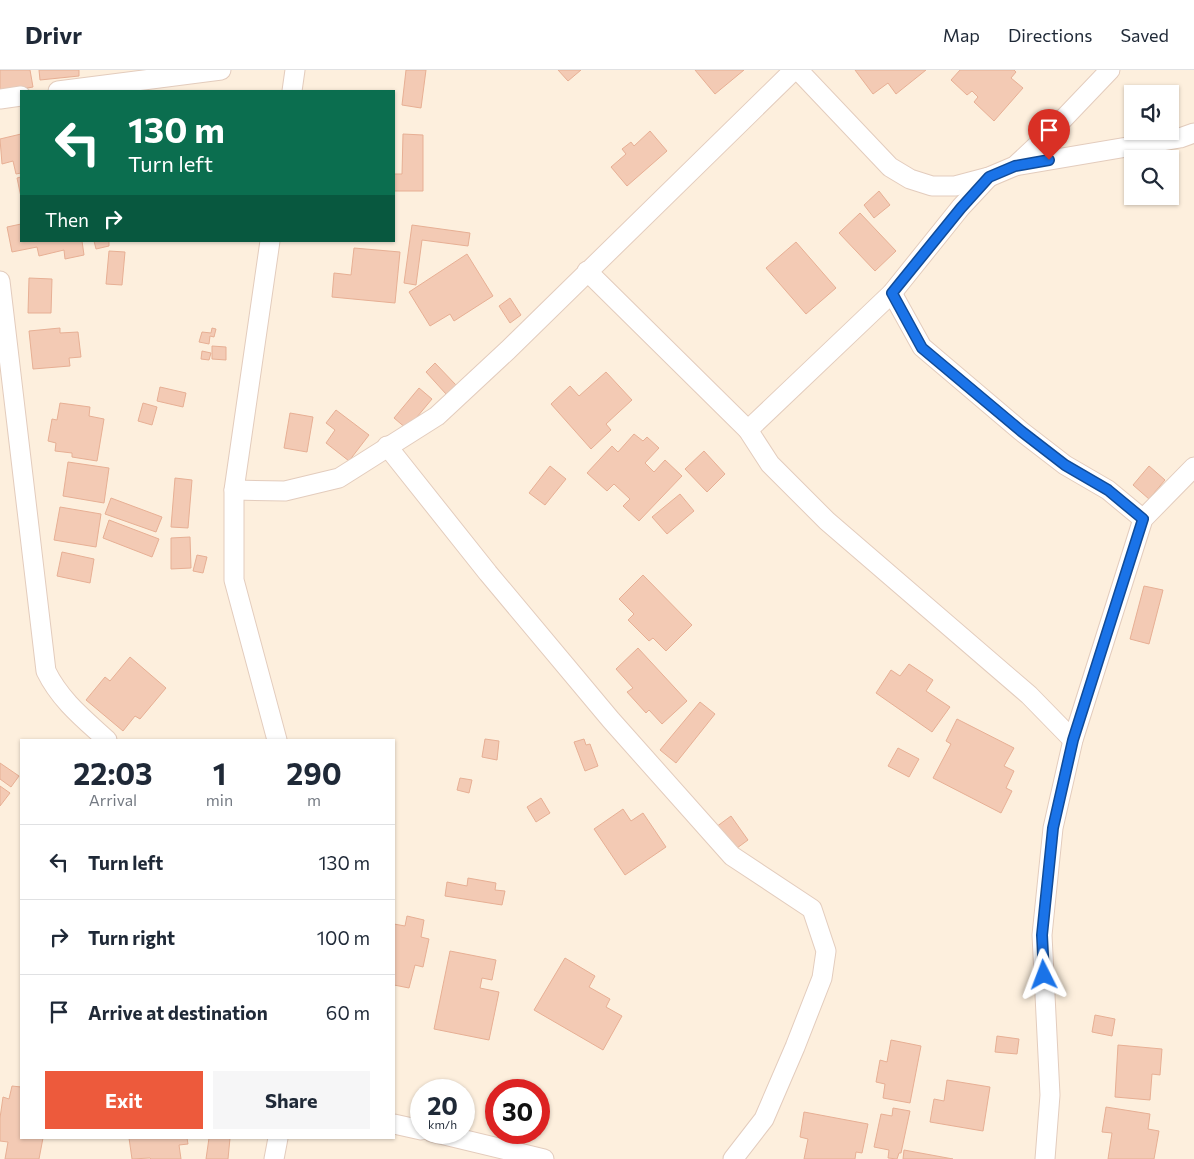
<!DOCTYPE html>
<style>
:root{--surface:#fff;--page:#f6f6f7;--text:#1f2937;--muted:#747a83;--line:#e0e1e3;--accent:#ed5a3c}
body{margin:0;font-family:Commissioner,sans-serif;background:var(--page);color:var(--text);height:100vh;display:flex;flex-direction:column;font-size:19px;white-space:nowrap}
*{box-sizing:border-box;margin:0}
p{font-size:16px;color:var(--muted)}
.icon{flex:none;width:28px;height:28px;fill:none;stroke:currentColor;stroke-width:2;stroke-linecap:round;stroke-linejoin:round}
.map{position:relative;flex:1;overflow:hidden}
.details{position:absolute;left:20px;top:669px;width:375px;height:400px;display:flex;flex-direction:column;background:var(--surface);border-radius:0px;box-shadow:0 1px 4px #0004}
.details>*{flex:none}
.banner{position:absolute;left:20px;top:20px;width:375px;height:152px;border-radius:0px;box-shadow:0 1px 4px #0004;background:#0b6e4f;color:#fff;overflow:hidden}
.controls{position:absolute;left:1124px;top:15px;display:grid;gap:10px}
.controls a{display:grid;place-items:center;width:55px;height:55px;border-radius:0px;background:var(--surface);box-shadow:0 1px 4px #0004;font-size:25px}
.speed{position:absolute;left:410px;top:1009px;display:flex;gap:10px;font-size:25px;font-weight:700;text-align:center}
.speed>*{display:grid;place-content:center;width:65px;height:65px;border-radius:50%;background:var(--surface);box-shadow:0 1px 4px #0004;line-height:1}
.speed small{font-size:12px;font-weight:400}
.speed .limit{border:8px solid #d22;background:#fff;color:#111}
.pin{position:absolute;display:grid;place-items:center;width:42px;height:42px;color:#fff;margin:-51px -21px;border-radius:50% 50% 50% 0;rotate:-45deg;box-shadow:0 0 5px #0007}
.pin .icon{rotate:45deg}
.me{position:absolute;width:55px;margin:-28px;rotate:357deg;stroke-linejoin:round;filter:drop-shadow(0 0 4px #0008)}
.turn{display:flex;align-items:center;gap:18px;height:105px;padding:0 25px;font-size:22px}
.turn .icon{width:65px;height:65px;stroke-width:2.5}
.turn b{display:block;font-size:35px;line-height:42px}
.then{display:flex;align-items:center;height:48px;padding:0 25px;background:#0003;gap:10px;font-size:19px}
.eta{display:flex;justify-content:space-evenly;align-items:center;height:85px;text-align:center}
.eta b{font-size:30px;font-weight:700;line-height:35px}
.action{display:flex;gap:10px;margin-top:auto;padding:10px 25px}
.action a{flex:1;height:58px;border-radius:0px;background:var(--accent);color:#fff;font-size:20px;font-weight:700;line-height:58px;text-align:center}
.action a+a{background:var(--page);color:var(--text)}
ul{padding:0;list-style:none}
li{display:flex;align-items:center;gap:15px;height:75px;padding:0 25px;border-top:1px solid var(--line)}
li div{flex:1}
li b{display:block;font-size:19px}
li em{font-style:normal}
header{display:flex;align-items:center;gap:30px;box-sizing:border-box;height:70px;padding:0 25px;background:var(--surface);border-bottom:1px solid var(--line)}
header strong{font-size:24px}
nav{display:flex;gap:28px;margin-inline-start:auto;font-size:18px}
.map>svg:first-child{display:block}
.building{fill:#f3cab4;stroke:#e7af94}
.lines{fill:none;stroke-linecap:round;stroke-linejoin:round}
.minor-casing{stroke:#e3ccbd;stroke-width:21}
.minor{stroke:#fff;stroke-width:19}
.route-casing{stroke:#114b97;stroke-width:12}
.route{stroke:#1a73e8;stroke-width:9}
</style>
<header>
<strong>Drivr</strong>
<nav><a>Map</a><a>Directions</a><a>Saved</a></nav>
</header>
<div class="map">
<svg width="1194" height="1089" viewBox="0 0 1194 1089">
<rect width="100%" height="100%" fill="#fdefdd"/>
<g class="building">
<path d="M0 0H30L33 17 0 23Z"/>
<path d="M39 0H79V6L40 10Z"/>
<path d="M406 0H426L421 38 402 35Z"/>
<path d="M558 0H581L568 11Z"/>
<path d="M695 0H744L715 24Z"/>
<path d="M855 0H926L896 24 888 13 873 24Z"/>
<path d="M960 0H1014L1016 2 1011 8 1023 18 994 51 974 32 978 27 972 21 967 25 951 10Z"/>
<path d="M650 61 667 81 627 116 611 97 626 84 622 79 631 72 634 76Z"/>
<path d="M21 64V103L16 104 13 91 2 94 0 69Z"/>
<path d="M403 64 423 65V121H394V104H402Z"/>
<path d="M21 107V127L17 108Z"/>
<path d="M879 121 890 135 874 148 864 135Z"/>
<path d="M860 143 896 181 875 201 839 163Z"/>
<path d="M21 154V171H82L84 185 65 189 64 180 39 186 37 177 12 182 7 157Z"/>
<path d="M412 155 470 163 468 176 422 170 416 215 404 213Z"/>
<path d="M94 171H109V176L96 179Z"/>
<path d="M796 172 836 218 806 244 766 198Z"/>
<path d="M354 178 400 182 395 233 332 227 334 203 351 205Z"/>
<path d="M109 181 125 182 122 215 106 214Z"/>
<path d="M467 184 493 226 454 251 450 244 430 256 409 222Z"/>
<path d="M29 208 52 209 51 243H28Z"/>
<path d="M510 228 521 245 510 253 499 236Z"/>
<path d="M60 258V263L78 262 81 287 69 288 70 296 33 299 29 261Z"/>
<path d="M212 258 216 259 214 267 210 266 209 274 199 272 202 262 211 263Z"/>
<path d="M212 276 226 277V290L212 289Z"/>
<path d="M202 281 211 283 209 290 201 289Z"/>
<path d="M435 293 456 315 446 324 426 302Z"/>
<path d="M606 302 632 330 606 354 611 360 591 379 551 334 570 316 579 326Z"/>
<path d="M160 317 186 323 183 337 157 331Z"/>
<path d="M419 318 432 329 407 359 394 348Z"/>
<path d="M60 333 90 337 89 346 104 349 97 391 72 387V383L55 381 56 373 48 371 52 349 57 350Z"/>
<path d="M143 333 157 337 152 355 138 351Z"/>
<path d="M336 340 369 365 349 391 326 373 335 360 326 353Z"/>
<path d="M290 343 313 347 307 382 284 378Z"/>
<path d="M634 364 643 371 647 367 659 378 645 393 654 402 665 390 682 406 639 451 623 436 630 429 614 414 607 421 587 403 612 376 618 382Z"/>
<path d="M704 381 725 404 707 422 685 399Z"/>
<path d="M68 392 109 398 104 433 63 426Z"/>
<path d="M550 396 566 409 545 435 529 423Z"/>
<path d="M1149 396 1165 410 1149 429 1133 415Z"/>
<path d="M175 408 192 410 188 458 171 457Z"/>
<path d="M680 424 694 441 667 464 652 447Z"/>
<path d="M111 428 162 447 156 462 105 444Z"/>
<path d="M60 437 101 444 96 477 54 470Z"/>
<path d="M109 450 159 469 152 487 103 468Z"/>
<path d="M190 467 191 498 171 499V468Z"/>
<path d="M62 482 94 489 90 513 57 506Z"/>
<path d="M197 485 207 487 203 503 193 501Z"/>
<path d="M643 505 692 555 666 581 653 568 649 571 628 550 634 544 619 529Z"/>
<path d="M1144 516 1163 520 1149 574 1130 569Z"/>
<path d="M638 578 687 631 662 654 649 640 646 643 627 622 633 618 616 599Z"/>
<path d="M130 587 166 618 140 649 135 646 123 661 86 630 105 607 110 611Z"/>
<path d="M909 594 933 610 926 621 950 637 932 662 876 623 891 600 900 606Z"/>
<path d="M700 632 715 644 676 693 660 680Z"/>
<path d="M957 649 1014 678 1004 696 1014 701 1006 718 1012 721 1001 743 933 708 951 674 946 671Z"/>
<path d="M485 669 499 671 497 690 482 687Z"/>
<path d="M584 669 586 675 590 674 598 696 585 701 574 672Z"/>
<path d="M898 678 919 689 909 707 888 696Z"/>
<path d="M0 693 19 706 11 717 0 709Z"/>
<path d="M460 708 472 710 469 723 457 720Z"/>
<path d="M0 716 10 723 0 736Z"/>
<path d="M541 728 550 743 536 752 527 737Z"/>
<path d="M623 739 631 751 643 743 666 777 625 805 594 759Z"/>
<path d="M731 746 748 770 733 781 716 757Z"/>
<path d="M468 808 496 813 495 820 505 821 502 835 445 826 447 812 467 816Z"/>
<path d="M407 846 424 850 421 867 429 869 423 897 415 895 409 918 394 915V854L405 856Z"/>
<path d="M450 881 496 890 492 910 482 908 480 918 499 922 489 970 434 959Z"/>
<path d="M565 888 595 906 589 917 610 929 606 937 622 946 603 980 534 940Z"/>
<path d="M1095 945 1115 949 1112 966 1092 962Z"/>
<path d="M997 966 1019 969 1017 984 995 982Z"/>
<path d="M891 970 921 976 910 1033 883 1028 885 1014 876 1012 880 990 887 992Z"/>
<path d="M1118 975 1162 979 1160 1005 1152 1004 1150 1030 1115 1027Z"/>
<path d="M947 1010 990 1017 983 1061 930 1052 934 1029 944 1031Z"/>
<path d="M12 1016 21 1017V1068H43L39 1089H5L8 1072 0 1071V1048L3 1027 9 1029Z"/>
<path d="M1106 1037 1150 1044 1148 1059 1159 1061 1154 1089H1108L1112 1063 1102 1062Z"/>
<path d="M893 1038 910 1041 901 1083H899L897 1089 888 1088 889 1080 874 1077 881 1044 892 1046Z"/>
<path d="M804 1042 868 1054 862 1083 856 1082 855 1089H804L808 1069 800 1067Z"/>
<path d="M129 1068H187L188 1074 179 1075 181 1089H151L150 1088 132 1089Z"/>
<path d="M209 1068H230L228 1089H206Z"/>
<path d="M904 1080 953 1089H903Z"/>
</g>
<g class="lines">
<g class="minor-casing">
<g id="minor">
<path d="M798 0 890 97 910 109 932 116H955L989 107 1015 96 1046 67 1110 0"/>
<path d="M58 21 221 0"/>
<path d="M292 21 295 0"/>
<path d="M0 29 21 26"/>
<path d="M1015 96 1180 68 1194 63"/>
<path d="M270 171 234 420V510L277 670"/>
<path d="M587 201 748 360 770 394 827 451 1029 625 1073 670"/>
<path d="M0 211 46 601C60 630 84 649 107 670"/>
<path d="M892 223 922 277 1021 361 1065 395 1108 420 1143 449"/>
<path d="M748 360 892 223 961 137 989 107"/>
<path d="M387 376 488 503 611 650 732 786 812 839 826 881 822 908 795 977 764 1049 733 1089"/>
<path d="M234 420 285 421 339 408 437 346 508 280 794 0"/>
<path d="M394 1054 421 1060"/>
<path d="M432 1062 544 1089"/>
<path d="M274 1089 278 1068"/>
<path d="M1045 1089 1050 1025 1042 865 1053 758 1073 670 1143 449 1194 397"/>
</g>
</g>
<use href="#minor" class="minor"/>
</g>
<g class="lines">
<g class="route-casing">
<path id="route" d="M1044 905 1042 865 1053 758 1073 670 1143 449 1108 420 1065 395 1021 361 922 278 892 223 961 138 989 107 1015 96 1049 90"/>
</g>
<use href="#route" class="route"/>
</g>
</svg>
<div class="controls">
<a><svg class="icon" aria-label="sound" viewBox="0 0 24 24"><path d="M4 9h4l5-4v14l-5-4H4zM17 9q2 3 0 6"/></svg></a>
<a><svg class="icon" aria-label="search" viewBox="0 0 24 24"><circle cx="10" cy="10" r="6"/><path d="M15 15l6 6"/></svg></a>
</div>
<div class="speed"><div>20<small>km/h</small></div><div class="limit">30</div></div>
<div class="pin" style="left:1049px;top:90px;background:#d93025"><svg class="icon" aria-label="arrive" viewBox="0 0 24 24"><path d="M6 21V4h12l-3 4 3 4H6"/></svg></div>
<svg class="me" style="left:1044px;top:905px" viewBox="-20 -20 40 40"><path d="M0-17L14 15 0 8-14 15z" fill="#1a73e8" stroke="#fff" stroke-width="4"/></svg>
<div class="banner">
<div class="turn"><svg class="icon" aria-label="left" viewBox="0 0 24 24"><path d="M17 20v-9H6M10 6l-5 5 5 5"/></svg><div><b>130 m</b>Turn left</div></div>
<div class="then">Then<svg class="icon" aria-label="right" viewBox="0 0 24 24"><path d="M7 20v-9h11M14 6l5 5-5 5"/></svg></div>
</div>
<section class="details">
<div class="eta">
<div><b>22:03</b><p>Arrival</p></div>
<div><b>1</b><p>min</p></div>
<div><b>290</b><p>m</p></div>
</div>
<ul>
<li><svg class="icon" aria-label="left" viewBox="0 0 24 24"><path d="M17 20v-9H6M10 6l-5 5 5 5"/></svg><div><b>Turn left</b></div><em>130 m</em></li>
<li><svg class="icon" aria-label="right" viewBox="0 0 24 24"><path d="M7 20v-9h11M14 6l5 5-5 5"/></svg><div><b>Turn right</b></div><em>100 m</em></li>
<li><svg class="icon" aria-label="arrive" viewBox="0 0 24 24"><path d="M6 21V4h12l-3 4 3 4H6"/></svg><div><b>Arrive at destination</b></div><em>60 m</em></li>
</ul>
<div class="action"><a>Exit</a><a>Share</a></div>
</section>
</div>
